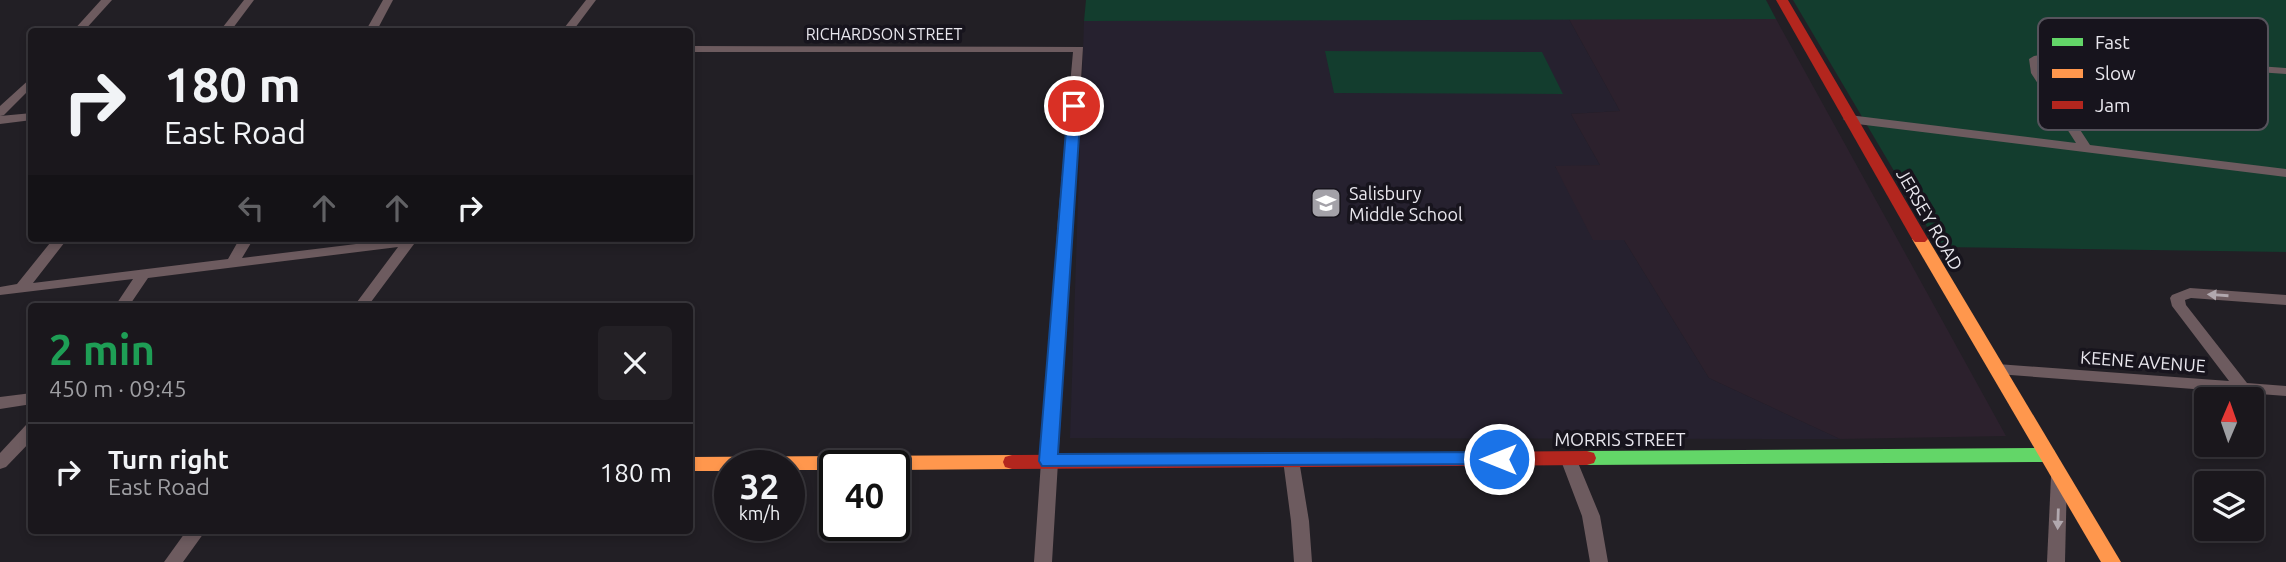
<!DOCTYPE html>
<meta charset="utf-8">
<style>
:root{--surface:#1a171c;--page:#232025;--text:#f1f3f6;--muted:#9f9fa3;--line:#38363b}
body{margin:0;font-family:Ubuntu,sans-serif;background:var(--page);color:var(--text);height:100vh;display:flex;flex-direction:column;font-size:26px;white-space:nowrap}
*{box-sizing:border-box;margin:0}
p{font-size:23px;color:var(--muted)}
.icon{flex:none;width:38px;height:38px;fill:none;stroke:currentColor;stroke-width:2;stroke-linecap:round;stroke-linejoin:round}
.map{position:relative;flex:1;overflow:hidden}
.panel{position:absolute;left:28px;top:303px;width:665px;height:231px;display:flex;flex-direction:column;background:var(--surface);border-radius:7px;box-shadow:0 4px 10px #0003,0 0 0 2px var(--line)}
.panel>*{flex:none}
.top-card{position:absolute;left:28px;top:28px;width:665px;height:214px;border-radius:7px;box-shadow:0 4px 10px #0003,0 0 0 2px var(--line);background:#1a171c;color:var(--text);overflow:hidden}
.needle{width:46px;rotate:2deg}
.fabs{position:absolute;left:2194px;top:387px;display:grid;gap:14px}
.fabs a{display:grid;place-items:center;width:70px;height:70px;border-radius:7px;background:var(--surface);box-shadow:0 4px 10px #0003,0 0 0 2px var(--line);font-size:35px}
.speed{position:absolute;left:714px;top:450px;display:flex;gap:14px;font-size:35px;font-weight:700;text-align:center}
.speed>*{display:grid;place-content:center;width:91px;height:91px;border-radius:50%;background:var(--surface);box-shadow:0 4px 10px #0003,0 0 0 2px var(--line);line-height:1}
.speed small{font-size:18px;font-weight:400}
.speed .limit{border:4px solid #111;border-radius:10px;background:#fff;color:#111}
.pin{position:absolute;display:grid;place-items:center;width:60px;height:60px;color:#fff;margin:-30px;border:4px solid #fff;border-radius:50%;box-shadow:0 2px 7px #0007}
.me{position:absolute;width:77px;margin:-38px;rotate:270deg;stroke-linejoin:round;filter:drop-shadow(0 0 5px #0008)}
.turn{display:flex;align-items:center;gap:24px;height:147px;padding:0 21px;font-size:32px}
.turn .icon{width:91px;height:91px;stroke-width:2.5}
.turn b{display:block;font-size:49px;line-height:60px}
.lanes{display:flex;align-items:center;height:66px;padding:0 21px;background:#0003;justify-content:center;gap:35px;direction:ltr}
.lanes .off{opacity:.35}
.round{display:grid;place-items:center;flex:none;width:74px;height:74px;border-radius:7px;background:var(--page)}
.head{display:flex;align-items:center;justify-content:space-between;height:119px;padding:0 21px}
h1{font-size:42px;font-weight:700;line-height:52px;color:#1e9e55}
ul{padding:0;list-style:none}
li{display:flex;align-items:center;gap:21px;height:98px;padding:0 21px;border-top:2px solid var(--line)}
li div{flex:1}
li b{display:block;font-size:26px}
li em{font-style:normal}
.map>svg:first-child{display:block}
.built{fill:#26212f}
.industrial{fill:#2c212d}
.green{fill:#133d2e}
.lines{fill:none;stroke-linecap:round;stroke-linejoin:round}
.street{fill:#6d5b5f;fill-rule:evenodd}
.fast{fill:#63d668;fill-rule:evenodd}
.slow{fill:#ff974d;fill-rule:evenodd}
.jam{fill:#b3261e;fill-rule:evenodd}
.oneway{fill:#b1a8ae}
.route{fill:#1a73e8;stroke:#114b97;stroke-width:2}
.labels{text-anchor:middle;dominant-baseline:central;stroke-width:7;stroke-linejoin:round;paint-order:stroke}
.far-street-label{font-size:16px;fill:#e9e7ee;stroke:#17141d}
.poi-label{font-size:18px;fill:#e9e7ee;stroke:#17141d;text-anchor:start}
.street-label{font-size:18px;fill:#e9e7ee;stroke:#17141d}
.key{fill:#17141d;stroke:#56535c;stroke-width:2}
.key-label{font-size:19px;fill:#e9e7ee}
</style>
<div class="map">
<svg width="2286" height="562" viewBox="0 0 2286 562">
<rect width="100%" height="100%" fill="#221f25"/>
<path class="built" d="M1569 19 1620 111 1571 114 1600 165 1555 167 1624 240 1709 378 1840 439 1070 438 1084 21Z"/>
<path class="industrial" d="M1569 19H1776L2006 436 1840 439 1709 378 1624 240H1593L1555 166 1600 165 1571 114 1620 111Z"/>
<g class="green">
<path d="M1086 0H1766L1776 19 1084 21Z"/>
<path d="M1793 0H2286V252L1939 247Z"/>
<path d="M1325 51 1542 52 1563 94 1334 93Z"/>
</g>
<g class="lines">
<g class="street">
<path d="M101 0H112L83 32H72Z"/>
<path d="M244 0H254L230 32H219Z"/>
<path d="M383 0H393L376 32H365Z"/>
<path d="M586 0H596L572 32H561Z"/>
<path d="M690 46 1083 47 1052 562H1034L1058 219 1073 52H690Z"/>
<path d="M2058 52 2286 68V74L2058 58 2040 61 2043 73 2090 145 2286 169V177L1849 123 1843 119 1849 115 2076 143 2031 73 2029 59 2034 56Z"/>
<path d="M32 77V87L4 115 0 116 32 113V120L0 124V106Z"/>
<path d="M54 238H68L33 283 228 259 240 238H254L242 258 405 238 417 240 368 306H354L398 247 148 278 129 306H115L133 279 0 295V287L17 284Z"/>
<path d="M2190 288 2286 295V305L2191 298 2185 300 2186 305 2247 383 2286 386V396L1997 374 1992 373 1989 369 1992 365 1997 364 2229 381 2172 306 2170 298 2172 295Z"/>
<path d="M32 393V404L0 409V397Z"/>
<path d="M32 423V440L6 467 0 469V453L26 425Z"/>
<path d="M1568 452 1574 454 1576 458 1600 516 1608 562H1590L1582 516 1560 458 1562 454Z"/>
<path d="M1291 454 1297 456 1299 460 1309 521 1312 562H1294L1291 521 1283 460 1285 456Z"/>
<path d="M2059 471 2065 473 2067 477 2065 562H2047L2051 477 2053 473Z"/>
<path d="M187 530H206L183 562H164Z"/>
</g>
<path class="fast" d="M2047 448 2054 450 2056 455 2054 460 2047 462 1587 465 1580 463 1578 458 1580 453 1587 451Z"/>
<g class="slow">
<path d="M1920 234 1928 239 2121 562H2101L1912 239Z"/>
<path d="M1012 455 1019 457 1021 462 1019 467 1012 469 894 470V466H835V470H789V466H730V471H690V457Z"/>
</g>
<g class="jam">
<path d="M1776 0H1788L1928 239 1925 242H1915L1912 239Z"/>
<path d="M1587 451 1594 453 1596 458 1594 463 1587 465 1012 469 1005 467 1003 462 1005 457 1012 455Z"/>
</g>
</g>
<defs><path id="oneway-solid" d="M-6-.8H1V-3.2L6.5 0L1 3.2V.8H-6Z" transform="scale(1.75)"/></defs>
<g class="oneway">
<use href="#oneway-solid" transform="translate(2218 295) rotate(-176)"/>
<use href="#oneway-solid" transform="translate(2058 519) rotate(92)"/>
</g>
<path class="route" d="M1074 102 1081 106 1058 454 1499 452 1505 454 1508 459 1505 464 1042 466 1039 461 1068 106Z"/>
<defs>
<g id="school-square" transform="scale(1.575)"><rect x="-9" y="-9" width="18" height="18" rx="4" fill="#a3a1a8" stroke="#17141d"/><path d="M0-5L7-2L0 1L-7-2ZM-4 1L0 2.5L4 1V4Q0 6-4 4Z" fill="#fff"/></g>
</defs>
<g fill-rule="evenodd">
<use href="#school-square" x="1326" y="203"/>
</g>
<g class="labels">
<g class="far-street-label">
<text x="884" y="34">RICHARDSON STREET</text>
</g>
<g class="poi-label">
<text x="1349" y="193">Salisbury<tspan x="1349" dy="21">Middle School</tspan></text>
</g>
<g class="street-label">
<text transform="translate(1930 219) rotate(60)">JERSEY ROAD</text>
<text transform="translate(2143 361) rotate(4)">KEENE AVENUE</text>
<text x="1620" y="439">MORRIS STREET</text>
</g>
</g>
<rect x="2038" y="18" width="230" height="112" rx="10" class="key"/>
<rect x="2052" y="38" width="31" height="8" fill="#63d668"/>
<rect x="2052" y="69" width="31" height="9" fill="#ff974d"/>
<rect x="2052" y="101" width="31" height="8" fill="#b3261e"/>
<g class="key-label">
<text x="2095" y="49">Fast</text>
<text x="2095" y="80">Slow</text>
<text x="2095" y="112">Jam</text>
</g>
</svg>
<div class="fabs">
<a><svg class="needle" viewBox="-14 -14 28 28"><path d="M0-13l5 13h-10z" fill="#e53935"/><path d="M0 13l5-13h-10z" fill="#9f9fa3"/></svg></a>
<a><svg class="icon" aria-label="layers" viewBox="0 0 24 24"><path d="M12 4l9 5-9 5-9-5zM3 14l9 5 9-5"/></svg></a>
</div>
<div class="speed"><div>32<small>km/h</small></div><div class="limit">40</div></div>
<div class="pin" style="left:1074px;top:106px;background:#d93025"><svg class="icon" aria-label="arrive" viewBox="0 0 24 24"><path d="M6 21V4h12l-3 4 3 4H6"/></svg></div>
<svg class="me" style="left:1499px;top:459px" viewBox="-20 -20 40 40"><circle r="17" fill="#1a73e8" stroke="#fff" stroke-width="3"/><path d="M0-11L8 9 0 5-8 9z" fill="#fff"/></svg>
<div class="top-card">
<div class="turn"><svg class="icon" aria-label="right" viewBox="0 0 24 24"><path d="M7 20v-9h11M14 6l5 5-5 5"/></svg><div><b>180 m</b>East Road</div></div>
<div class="lanes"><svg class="icon off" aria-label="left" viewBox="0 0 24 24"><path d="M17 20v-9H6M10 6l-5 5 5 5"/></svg><svg class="icon off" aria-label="ahead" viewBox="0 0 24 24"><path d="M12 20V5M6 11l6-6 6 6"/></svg><svg class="icon off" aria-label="ahead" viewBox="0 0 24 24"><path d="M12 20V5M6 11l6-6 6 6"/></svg><svg class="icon" aria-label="right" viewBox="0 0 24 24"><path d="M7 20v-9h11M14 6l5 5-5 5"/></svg></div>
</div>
<section class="panel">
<div class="head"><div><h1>2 min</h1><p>450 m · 09:45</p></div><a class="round"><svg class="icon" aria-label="close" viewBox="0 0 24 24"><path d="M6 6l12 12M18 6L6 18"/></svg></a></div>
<ul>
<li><svg class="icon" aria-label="right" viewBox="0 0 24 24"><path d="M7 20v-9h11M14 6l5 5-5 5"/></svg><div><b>Turn right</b><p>East Road</p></div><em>180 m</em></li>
</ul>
</section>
</div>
